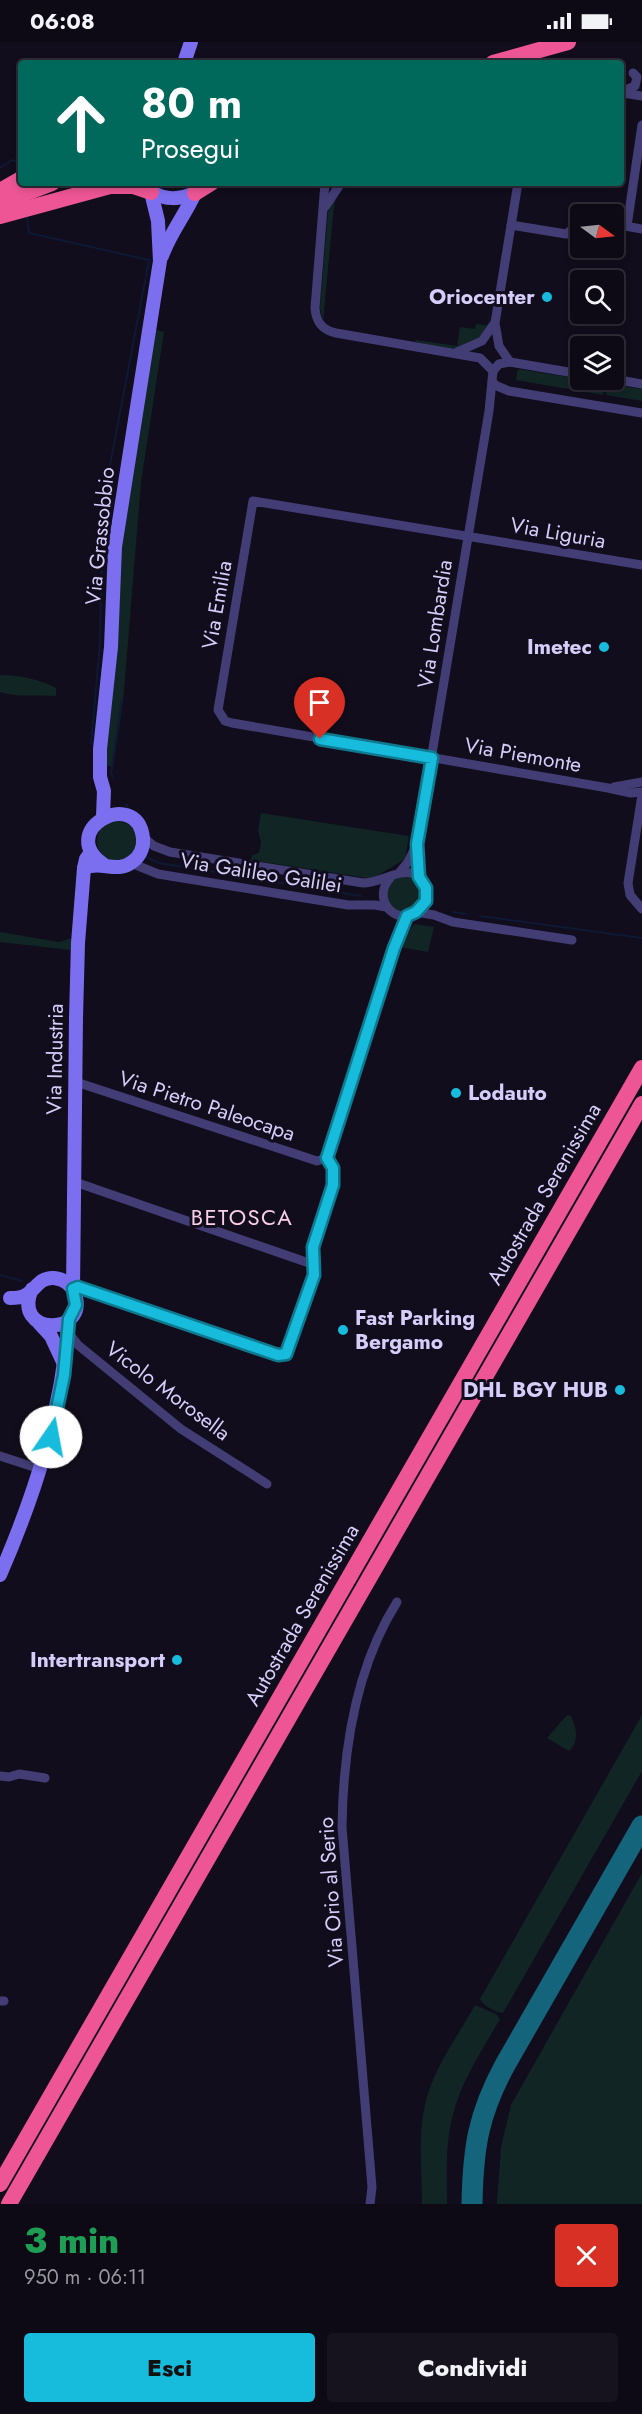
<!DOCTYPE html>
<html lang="it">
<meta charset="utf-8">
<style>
:root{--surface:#0d0a15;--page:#16131e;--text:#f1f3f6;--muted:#9a9aa0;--line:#2d2b34;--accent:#17bbdc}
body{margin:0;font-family:Jost,sans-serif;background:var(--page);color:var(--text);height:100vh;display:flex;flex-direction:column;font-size:22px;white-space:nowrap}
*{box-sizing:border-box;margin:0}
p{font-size:20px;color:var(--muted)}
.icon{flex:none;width:33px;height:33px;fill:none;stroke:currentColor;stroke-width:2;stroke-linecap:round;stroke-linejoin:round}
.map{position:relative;height:2162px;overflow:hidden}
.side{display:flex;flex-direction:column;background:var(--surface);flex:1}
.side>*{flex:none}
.guide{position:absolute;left:18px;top:18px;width:606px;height:126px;border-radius:6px;box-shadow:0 3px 9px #0003,0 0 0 2px var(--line);background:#00695c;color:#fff;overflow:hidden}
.needle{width:39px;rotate:105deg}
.buttons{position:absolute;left:570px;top:162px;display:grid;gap:12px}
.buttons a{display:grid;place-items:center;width:54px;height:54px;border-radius:6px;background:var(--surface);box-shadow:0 3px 9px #0003,0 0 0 2px var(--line);font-size:30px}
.pin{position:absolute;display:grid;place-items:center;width:51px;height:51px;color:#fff;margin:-62px -26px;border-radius:50% 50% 50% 0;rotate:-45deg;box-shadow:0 0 6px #0007}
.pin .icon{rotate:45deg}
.me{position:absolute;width:66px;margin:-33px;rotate:12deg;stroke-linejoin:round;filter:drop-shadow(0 0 4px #0008)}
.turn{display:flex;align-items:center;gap:21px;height:126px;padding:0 24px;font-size:27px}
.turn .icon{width:78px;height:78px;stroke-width:2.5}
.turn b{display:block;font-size:42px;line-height:51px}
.round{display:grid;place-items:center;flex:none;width:63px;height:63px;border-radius:6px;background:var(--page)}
.overview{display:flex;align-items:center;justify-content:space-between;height:102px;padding:0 24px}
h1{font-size:36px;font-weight:800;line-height:45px;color:#1e9e55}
.primary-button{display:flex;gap:12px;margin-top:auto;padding:12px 24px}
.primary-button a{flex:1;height:69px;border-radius:6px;background:var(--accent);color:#111;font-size:24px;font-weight:800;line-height:69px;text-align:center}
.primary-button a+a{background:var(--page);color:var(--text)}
.status{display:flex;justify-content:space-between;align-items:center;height:42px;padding:0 30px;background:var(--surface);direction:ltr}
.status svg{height:16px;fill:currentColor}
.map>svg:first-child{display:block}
.green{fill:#112525}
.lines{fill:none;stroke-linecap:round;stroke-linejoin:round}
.stream{stroke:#0d1935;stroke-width:2}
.taxiway{stroke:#14647c;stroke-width:21}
.street{stroke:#433d76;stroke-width:9}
.secondary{stroke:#7b6ff0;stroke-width:14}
.highway{stroke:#ed5594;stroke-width:16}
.route-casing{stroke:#0f7a8f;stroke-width:15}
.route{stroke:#17bbdc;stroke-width:10}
.poi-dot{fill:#17bbdc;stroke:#110d1c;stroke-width:2}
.labels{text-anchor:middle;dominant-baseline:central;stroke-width:6;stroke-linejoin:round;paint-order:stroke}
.poi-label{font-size:21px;font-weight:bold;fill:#d6cefa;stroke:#110d1c;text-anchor:end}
.street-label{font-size:21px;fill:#d6cefa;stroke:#110d1c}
.neighbourhood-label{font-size:22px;letter-spacing:1.5px;fill:#facfe8;stroke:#110d1c}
</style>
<div class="status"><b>06:08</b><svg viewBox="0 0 49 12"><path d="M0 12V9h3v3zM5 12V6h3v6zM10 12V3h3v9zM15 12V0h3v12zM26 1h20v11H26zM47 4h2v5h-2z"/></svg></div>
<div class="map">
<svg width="642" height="2162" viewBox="0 0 642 2162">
<rect width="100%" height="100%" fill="#110d1c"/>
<g class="green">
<path d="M337 152 334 164 323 279 320 265 328 170Z"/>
<path d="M491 272C488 289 475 304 457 307 447 308 426 302 415 300L416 298 457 304 460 285 475 287 476 282 487 283Z"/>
<path d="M153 287 164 290 141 440 123 661 113 725 104 723 116 508Z"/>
<path d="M518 327 605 341 603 353 516 338Z"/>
<path d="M608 342 642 347V359L606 353Z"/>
<path d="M0 633C18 633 40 637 56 646V654C37 652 19 656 0 650Z"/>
<path d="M261 771 409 794 405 817 377 834 367 836 251 818 252 813 259 811 261 800 258 788Z"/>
<circle cx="117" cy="799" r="20"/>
<circle cx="405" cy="852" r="18"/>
<path d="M414 882 434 885 428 910 399 905Z"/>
<path d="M0 890 59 900 72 896 71 908 0 900Z"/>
<path d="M567 1673 571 1674C576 1686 580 1698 569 1709L547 1696Z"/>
<path d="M642 1673V1729L503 1971C496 1970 483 1964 480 1957Z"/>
<path d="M642 1831V2162H497L501 2105 511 2063Z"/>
<path d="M475 1963 496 1972 500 1977C483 2007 463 2036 454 2069 445 2099 447 2131 447 2162H422C422 2127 417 2088 427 2055 436 2023 459 1992 475 1963Z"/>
</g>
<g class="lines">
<g class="stream">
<path d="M0 126 12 118 18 120 20 131"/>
<path d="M27 175 29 191 149 218 103 460 100 601 91 702"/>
<path d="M113 736 111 731 122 658"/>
<path d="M126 762 129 768"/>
<path d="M146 815 159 821 361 854"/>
<path d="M453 870 466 872"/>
<path d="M480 874 642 896"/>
<path d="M0 1233 22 1239"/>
</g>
<path class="taxiway" d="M472 2162C473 2106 478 2073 505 2023L642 1784"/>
<g class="street">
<path d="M621 50 635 44 637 35 633 31"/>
<path d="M623 51 642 54"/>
<path d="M325 141 315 266C316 280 322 288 336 291L480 316 493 329"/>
<path d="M325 165 341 141"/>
<path d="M614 182 642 187"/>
<path d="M511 183 566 192 580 182"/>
<path d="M627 184 642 83"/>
<path d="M457 310 482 299 494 282"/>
<path d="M510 320 499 304 495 281 518 141"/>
<path d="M614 337 642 342"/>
<path d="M492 340 497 344 509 349 642 371"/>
<path d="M642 523 253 459 218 668 225 679 232 681 608 746 631 751 642 750"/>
<path d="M614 745 642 740"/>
<path d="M642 753 628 841 630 853 642 867"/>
<path d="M143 795 154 804 170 810 363 841C380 841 400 826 414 832 425 837 431 854 423 865 419 870 413 872 407 875 385 874 376 852 390 836"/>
<path d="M131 821 158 832 348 863H375L386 865"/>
<path d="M399 831 408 820 416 804"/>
<path d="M419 835 417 802 489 369 493 329 499 322 510 320 580 332"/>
<path d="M416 870 434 873 453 880 572 898"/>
<path d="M76 1040 317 1119 327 1116"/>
<path d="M327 1116 394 906 407 875"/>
<path d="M75 1140 306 1220 313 1219"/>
<path d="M73 1247 83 1245 278 1313 286 1312 314 1233 313 1205 333 1143V1126L327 1116"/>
<path d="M68 1290 78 1303 181 1387 267 1442"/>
<path d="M0 1414 40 1427"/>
<path d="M0 1734 9 1735 19 1732 45 1736"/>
<path d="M0 1959H4"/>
<path d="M370 2162 372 2145 342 1785C343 1710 356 1625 397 1560"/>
</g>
<g class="secondary">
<path d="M184 21 191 0"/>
<path d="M150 146 151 150C166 158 179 158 195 151V148"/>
<path d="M162 214C170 191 185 173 195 151"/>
<path d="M103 774 104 749 100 735V707L111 605 115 505 160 219 158 179 151 150"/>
<path d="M84 826C100 818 117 832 132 820 140 815 144 805 143 796 137 743 52 790 106 824"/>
<path d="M73 1247 76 976 78 901 84 826 86 817 91 810"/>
<path d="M10 1256C14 1256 20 1256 24 1254 36 1249 38 1235 54 1236 64 1237 72 1243 75 1252 89 1295 11 1294 32 1247"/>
<path d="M39 1281 51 1294 64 1322"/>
<path d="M0 1533C36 1450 62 1368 69 1277"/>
</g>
<g class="highway">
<path d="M493 21 568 0"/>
<path d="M0 149 21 137"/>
<path d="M195 151 211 141"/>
<path d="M0 161 52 141"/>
<path d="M0 174 110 144H133L151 150"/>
<path d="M0 2142 642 1026"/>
<path d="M9 2162 642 1062"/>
</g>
</g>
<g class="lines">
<g class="route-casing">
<path id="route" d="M51 1395 64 1333 69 1277 76 1263 73 1247 78 1245 278 1313 286 1312 314 1233 313 1205 333 1143V1126L327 1116 394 906 407 874 416 870 426 859V846L419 835 417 802 432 716 320 697"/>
</g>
<use href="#route" class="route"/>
</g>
<g class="poi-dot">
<circle cx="547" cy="255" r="6"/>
<circle cx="604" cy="605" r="6"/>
<circle cx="456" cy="1051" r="6"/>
<circle cx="343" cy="1288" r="6"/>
<circle cx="620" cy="1348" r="6"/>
<circle cx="177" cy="1618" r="6"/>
</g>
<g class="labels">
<g class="poi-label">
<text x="535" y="255">Oriocenter</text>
<text x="592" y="605">Imetec</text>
<text x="468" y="1051" text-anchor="start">Lodauto</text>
<text x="355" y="1276" text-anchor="start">Fast Parking<tspan x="355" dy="24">Bergamo</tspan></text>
<text x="608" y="1348">DHL BGY HUB</text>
<text x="165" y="1618">Intertransport</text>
</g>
<g class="street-label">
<text transform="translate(558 491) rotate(10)">Via Liguria</text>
<text transform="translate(100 494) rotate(-84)">Via Grassobbio</text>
<text transform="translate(217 563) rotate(-80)">Via Emilia</text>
<text transform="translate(435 582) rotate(-81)">Via Lombardia</text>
<text transform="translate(523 713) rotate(10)">Via Piemonte</text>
<text transform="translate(261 831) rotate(9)">Via Galileo Galilei</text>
<text transform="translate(55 1017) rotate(-89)">Via Industria</text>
<text transform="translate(207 1064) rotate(18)">Via Pietro Paleocapa</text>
<text transform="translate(544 1152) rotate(-60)">Autostrada Serenissima</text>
<text transform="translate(168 1349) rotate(37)">Vicolo Morosella</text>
<text transform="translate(302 1573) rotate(-60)">Autostrada Serenissima</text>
<text transform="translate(331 1850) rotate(-94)">Via Orio al Serio</text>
</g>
<g class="neighbourhood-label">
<text x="242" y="1175">BETOSCA</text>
</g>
</g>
</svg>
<div class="buttons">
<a><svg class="needle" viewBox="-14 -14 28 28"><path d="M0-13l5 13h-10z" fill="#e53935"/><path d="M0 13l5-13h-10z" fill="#9a9aa0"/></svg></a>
<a><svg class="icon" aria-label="search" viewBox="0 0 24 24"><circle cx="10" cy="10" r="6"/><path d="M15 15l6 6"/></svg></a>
<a><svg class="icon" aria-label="layers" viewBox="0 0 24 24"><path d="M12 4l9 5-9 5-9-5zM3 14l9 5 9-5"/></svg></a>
</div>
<div class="pin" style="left:320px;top:697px;background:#d93025"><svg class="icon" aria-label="arrive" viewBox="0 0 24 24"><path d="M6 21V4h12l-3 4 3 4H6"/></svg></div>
<svg class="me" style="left:51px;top:1395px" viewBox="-20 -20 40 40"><circle r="19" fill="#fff"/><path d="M0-13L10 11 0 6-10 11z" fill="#17bbdc"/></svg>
<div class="guide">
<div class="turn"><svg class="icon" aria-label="ahead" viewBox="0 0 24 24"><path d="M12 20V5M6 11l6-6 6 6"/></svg><div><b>80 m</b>Prosegui</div></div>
</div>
</div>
<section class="side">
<div class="overview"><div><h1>3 min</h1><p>950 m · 06:11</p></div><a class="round" style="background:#d93025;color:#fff"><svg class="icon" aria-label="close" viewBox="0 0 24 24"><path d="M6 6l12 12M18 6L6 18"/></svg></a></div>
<div class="primary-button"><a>Esci</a><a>Condividi</a></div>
</section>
